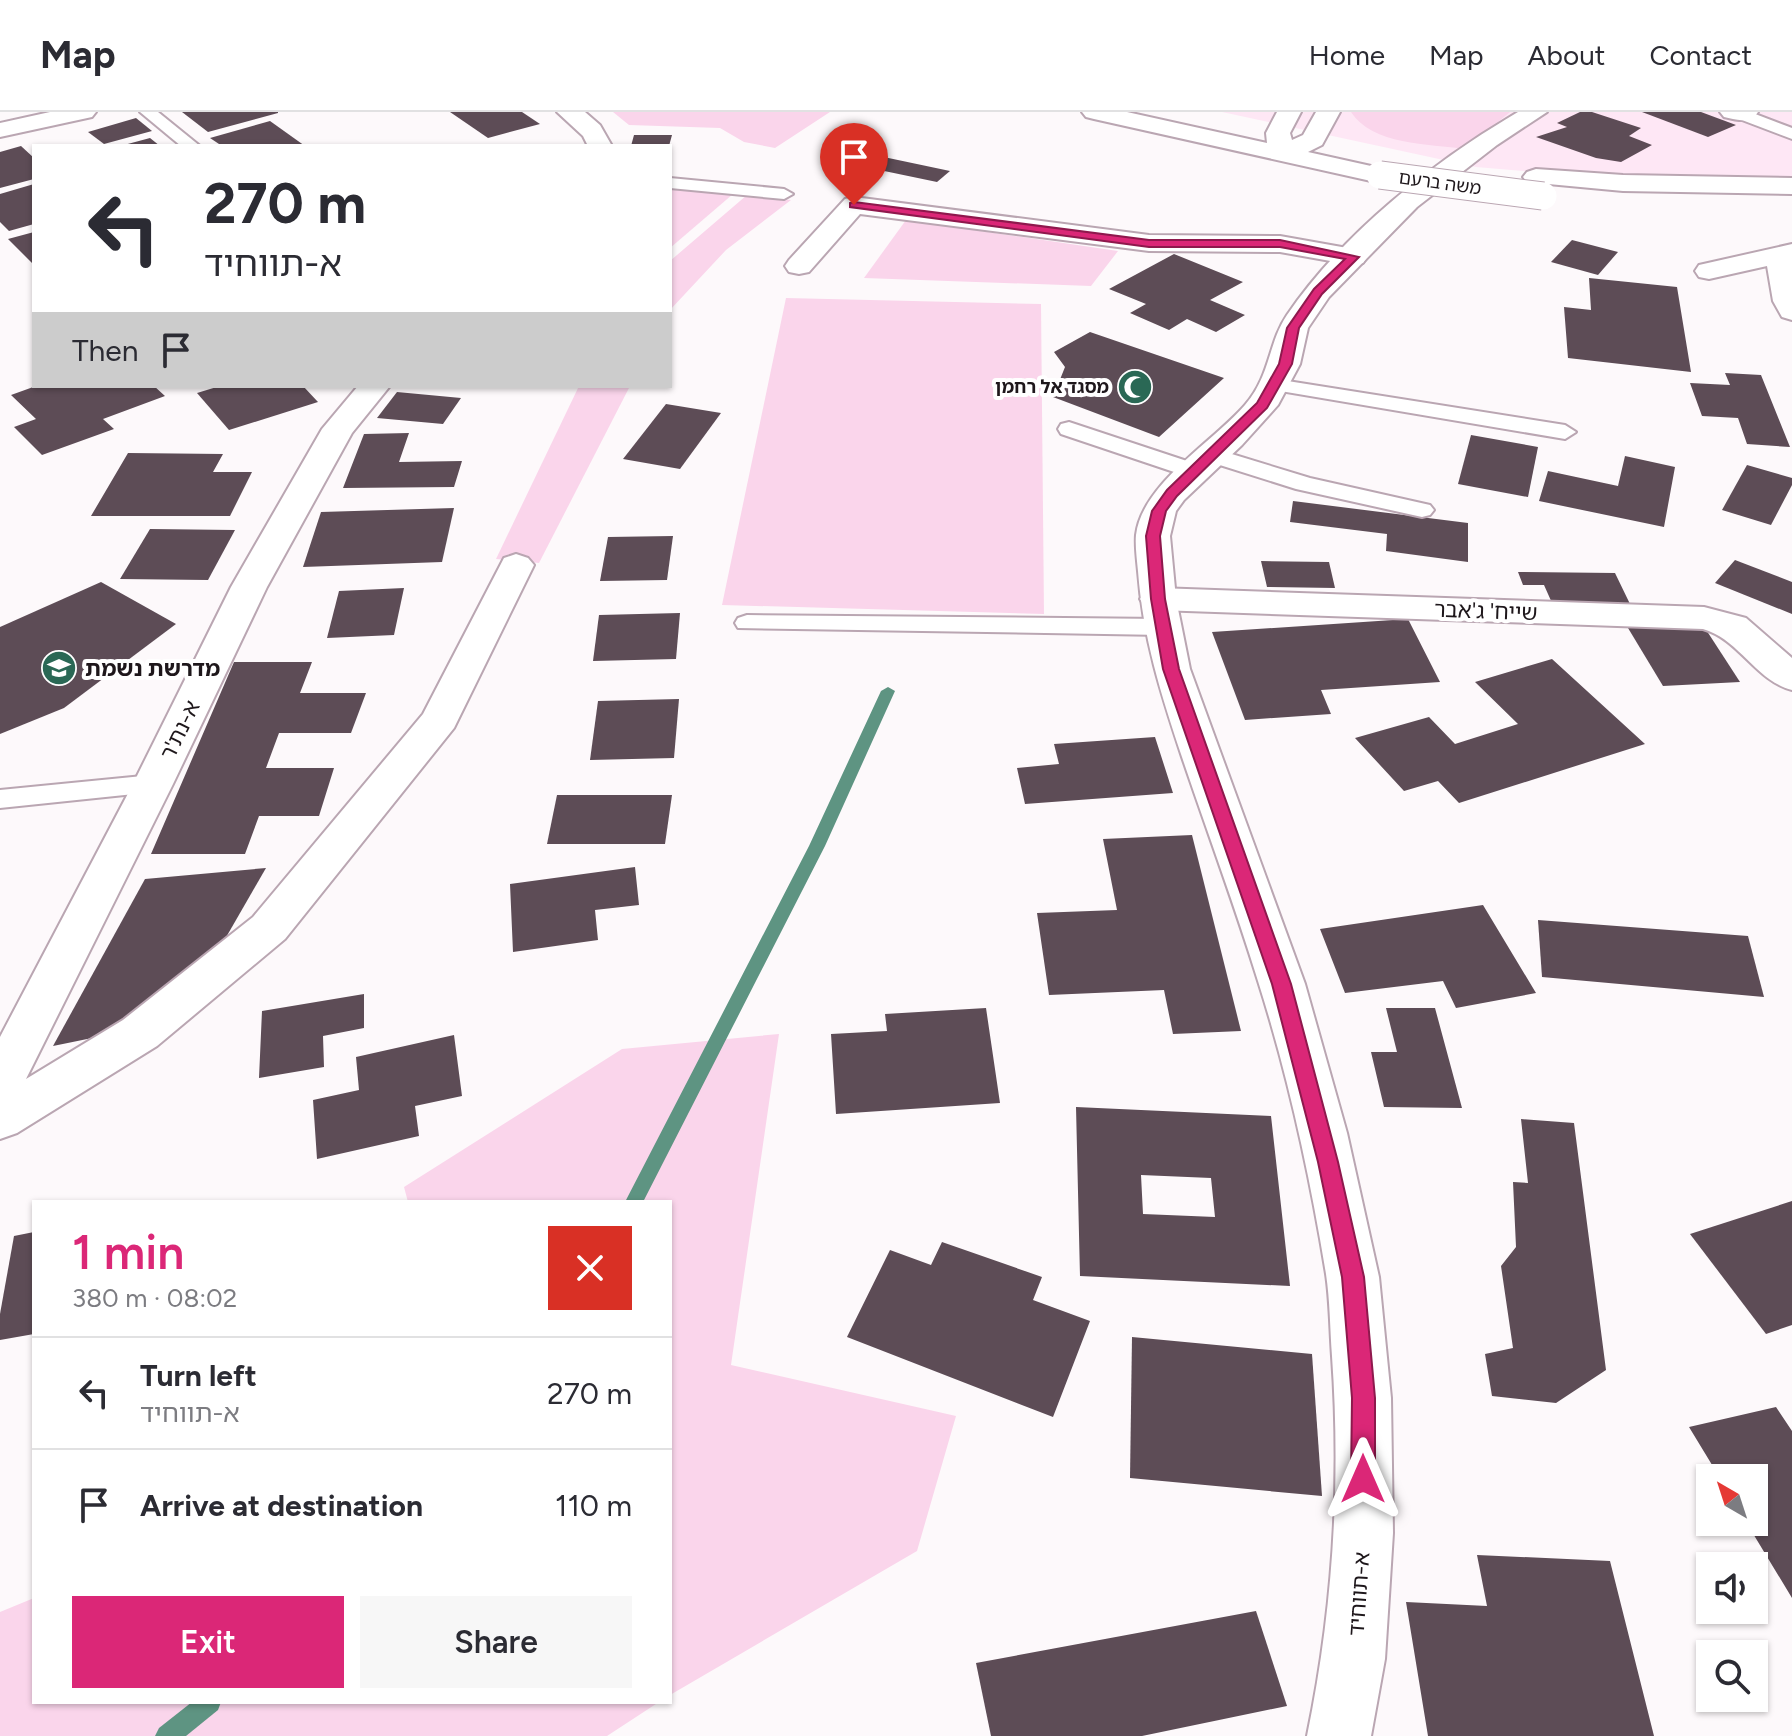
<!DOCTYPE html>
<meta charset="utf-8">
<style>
:root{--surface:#fff;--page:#f7f7f7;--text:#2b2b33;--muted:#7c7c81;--line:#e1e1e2;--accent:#db2777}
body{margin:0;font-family:Figtree,"Noto Sans Hebrew",sans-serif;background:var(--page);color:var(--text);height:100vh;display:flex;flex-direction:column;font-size:30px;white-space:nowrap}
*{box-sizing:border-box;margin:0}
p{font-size:26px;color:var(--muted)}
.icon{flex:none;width:44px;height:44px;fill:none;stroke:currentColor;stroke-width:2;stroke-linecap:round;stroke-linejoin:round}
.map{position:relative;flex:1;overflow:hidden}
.drawer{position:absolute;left:32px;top:1088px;width:640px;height:504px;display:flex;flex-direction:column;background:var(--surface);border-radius:0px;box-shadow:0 2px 6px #0004}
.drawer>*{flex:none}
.top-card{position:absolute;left:32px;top:32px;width:640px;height:244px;border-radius:0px;box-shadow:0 2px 6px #0004;background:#fff;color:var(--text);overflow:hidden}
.needle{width:52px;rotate:321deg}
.controls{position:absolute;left:1696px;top:1352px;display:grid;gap:16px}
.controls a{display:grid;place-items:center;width:72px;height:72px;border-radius:0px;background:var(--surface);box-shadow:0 2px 6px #0004;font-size:40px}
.pin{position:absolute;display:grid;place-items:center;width:68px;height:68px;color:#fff;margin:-82px -34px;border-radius:50% 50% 50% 0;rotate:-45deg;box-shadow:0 0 8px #0007}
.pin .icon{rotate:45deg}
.me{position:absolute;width:88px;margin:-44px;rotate:0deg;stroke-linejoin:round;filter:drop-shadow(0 0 6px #0008)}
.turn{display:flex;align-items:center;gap:28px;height:168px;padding:0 40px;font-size:36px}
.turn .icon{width:104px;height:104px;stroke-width:2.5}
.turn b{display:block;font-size:56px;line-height:68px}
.then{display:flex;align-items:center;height:76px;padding:0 40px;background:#0003;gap:16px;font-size:30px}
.round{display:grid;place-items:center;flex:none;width:84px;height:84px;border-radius:0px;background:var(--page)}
.summary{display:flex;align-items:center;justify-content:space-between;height:136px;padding:0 40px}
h1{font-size:48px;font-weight:600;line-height:60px;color:var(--accent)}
.primary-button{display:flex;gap:16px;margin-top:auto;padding:16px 40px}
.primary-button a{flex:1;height:92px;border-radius:0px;background:var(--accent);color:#fff;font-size:32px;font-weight:600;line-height:92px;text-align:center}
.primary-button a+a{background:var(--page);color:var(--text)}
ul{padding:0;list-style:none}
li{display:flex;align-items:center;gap:24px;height:112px;padding:0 40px;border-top:2px solid var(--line)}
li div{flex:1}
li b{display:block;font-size:30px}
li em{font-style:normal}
header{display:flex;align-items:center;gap:48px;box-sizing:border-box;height:112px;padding:0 40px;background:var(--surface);border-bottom:2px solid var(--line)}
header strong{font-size:38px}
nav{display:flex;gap:44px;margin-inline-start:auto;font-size:28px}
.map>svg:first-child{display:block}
.built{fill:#fee7f5}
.green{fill:#fad5eb}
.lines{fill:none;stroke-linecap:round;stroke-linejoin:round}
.stream{fill:#5e9482;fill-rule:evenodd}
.building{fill:#5d4c56;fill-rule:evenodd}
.lane-casing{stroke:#baa6b2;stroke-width:4}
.street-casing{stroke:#baa6b2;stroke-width:4}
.secondary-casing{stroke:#baa6b2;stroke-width:4}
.lane{fill:#fff;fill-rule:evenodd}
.street{fill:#fff;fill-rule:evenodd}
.secondary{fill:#fff;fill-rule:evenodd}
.secondary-bridge-casing{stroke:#baa6b2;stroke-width:29;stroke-linecap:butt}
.secondary-bridge{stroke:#fff;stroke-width:27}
.route{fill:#db2777;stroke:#8e194d;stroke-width:2}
.labels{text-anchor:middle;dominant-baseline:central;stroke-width:8;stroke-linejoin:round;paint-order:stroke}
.far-street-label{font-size:18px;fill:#1e171b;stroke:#fff}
.far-poi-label{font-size:18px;font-weight:bold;fill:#1e171b;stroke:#fff;text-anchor:end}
.street-label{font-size:22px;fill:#1e171b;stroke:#fff}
.poi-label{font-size:22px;font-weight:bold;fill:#1e171b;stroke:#fff;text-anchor:start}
</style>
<header>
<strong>Map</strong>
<nav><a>Home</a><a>Map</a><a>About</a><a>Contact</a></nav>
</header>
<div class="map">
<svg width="1792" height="1624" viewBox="0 0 1792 1624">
<rect width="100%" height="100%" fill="#fdf9fb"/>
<path class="built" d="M1222 0H1792V69L1656 70 1476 55Z"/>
<g class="green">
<path d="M613 0H830L775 36 744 30 720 16 629 13Z"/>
<path d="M1351 0H1510L1465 37C1429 32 1372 33 1351 0Z"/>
<path d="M670 75 733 82 670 136Z"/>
<path d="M747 83 791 88 726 138 670 198V149Z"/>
<path d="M906 108 1118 139 1091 174 864 166Z"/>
<path d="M786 186 1041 192 1044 502 722 493Z"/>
<path d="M579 274H630L539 451 496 447Z"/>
<path d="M779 922 731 1253 956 1304 917 1439 670 1583V1090H408L404 1075 622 937Z"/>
<path d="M34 1486V1590H659L607 1624H0V1500Z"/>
</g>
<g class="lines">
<g class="stream">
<path d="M888 575 895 579 825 734 643 1090H625L809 734 881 579Z"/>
<path d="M192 1590H221L218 1598 186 1624H155L159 1616Z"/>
</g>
</g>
<g class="building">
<path d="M182 0H278V1L208 20Z"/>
<path d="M450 0H522L540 12 488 26Z"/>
<path d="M1580 0H1592L1641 16 1629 24 1652 33 1621 50 1596 46 1536 25 1567 15 1557 11Z"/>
<path d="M1642 0H1701L1736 13 1708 25Z"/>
<path d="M136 6 152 19 104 32 88 20Z"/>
<path d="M270 9 305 34H222L210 26Z"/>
<path d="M634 23H672L669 34H631Z"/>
<path d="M150 26 160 34H124V33Z"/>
<path d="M21 34 34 46V67L0 76V40Z"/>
<path d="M879 44 950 59 937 70 865 55Z"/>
<path d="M34 72V112L9 119 0 110V82Z"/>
<path d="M34 120V153L8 127Z"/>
<path d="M1572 128 1618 140 1598 163 1551 150Z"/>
<path d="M1174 142 1243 170 1210 188 1245 203 1216 220 1187 207 1169 218 1130 201 1146 192 1109 177Z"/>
<path d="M1589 166 1677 175 1691 260 1568 246 1564 195 1591 198Z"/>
<path d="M1090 220 1224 266 1159 325 1053 285 1065 255 1054 240Z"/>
<path d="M1725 261 1761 263 1790 335 1747 332 1738 306 1702 304 1690 271 1730 273Z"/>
<path d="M36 274H154L165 284 103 307 114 317 42 343 14 315 36 307 11 283Z"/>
<path d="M220 274H303L318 290 229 318 197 281Z"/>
<path d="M397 280 461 286 443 312 377 306Z"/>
<path d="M666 292 721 301 680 357 623 347Z"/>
<path d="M409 321 399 350 462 349 454 375 343 376 364 322Z"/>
<path d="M1471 323 1538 335 1528 385 1458 372Z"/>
<path d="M128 341 223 342 213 360H252L230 404H91Z"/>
<path d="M1625 344 1675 355 1664 415 1539 389 1548 359 1618 374Z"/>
<path d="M1747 353 1792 366V373L1771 413 1722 398Z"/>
<path d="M1293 389 1468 411V450L1386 439 1387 422 1290 410Z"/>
<path d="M454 396 442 450 303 455 321 400Z"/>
<path d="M150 417 235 418 208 468 120 467Z"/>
<path d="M673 424 667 468 600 469 608 425Z"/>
<path d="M1735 448 1792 470V502L1715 471Z"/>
<path d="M1261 449 1329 450 1335 476 1267 475Z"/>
<path d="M1518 460 1615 461 1630 492 1552 491 1544 473H1523Z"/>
<path d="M101 470 176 512 64 596 0 622V515Z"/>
<path d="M404 476 394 523 327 526 339 479Z"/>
<path d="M680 501 676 547 593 549 599 503Z"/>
<path d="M1408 507 1440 570 1321 578 1331 602 1245 608 1212 520Z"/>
<path d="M1703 513 1740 570 1663 574 1628 516Z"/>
<path d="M1552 547 1645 632 1459 691 1438 669 1404 679 1355 626 1429 605 1455 632 1518 612 1475 570Z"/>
<path d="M234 550H312L300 581H366L351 621H279L266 656H334L319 704H259L245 742H151Z"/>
<path d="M679 587 674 646 590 648 598 589Z"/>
<path d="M1155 625 1173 681 1025 692 1017 656 1059 652 1054 632Z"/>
<path d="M557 683H672L665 732H547Z"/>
<path d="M1192 723 1241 919 1173 922 1164 878 1049 883 1037 801 1117 798 1103 727Z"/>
<path d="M635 755 639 793 595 798 598 828 513 840 510 772Z"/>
<path d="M266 756 217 841 97 925 53 934 145 767Z"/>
<path d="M1483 793 1536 881 1456 896 1443 869 1345 881 1320 817Z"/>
<path d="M1538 808 1748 824 1764 885 1542 865Z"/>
<path d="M364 882V916L323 924 324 955 259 966 262 899Z"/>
<path d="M986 896 1000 991 836 1002 831 922 887 919 885 902Z"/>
<path d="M1386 896H1435L1462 996 1384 995 1371 940H1397Z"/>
<path d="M454 923 462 984 415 994 419 1024 317 1047 313 988 359 978 356 945Z"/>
<path d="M1076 995 1271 1004 1290 1174 1080 1164ZM1141 1063 1211 1066 1215 1105 1143 1102Z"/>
<path d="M1521 1007 1574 1011 1606 1258 1556 1291 1492 1284 1485 1242 1513 1236 1501 1154 1516 1135 1513 1070 1528 1071Z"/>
<path d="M1792 1089V1213L1766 1222 1690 1122Z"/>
<path d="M34 1120V1222L0 1228V1202L14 1124Z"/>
<path d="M942 1130 1042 1165 1033 1188 1090 1209 1053 1305 847 1225 890 1138 931 1153Z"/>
<path d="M1132 1225 1312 1242 1322 1384 1130 1366Z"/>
<path d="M1776 1295 1792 1319V1486L1746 1410H1754V1366H1720L1689 1315Z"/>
<path d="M1477 1443 1610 1449 1654 1624H1428L1406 1490 1487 1494Z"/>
<path d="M1256 1499 1287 1594 1142 1624H991L976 1551Z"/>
</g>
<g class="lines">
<g class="lane-casing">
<g id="lane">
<path d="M140 0H158L200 34H181Z"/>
<path d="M1733 0H1750L1792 16V27L1734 5Z"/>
<path d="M670 66 784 77 793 82 784 87 670 76Z"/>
<path d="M1275 267 1565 313 1576 320 1565 327 1268 277 1265 273 1268 269Z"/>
<path d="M1069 310 1202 354 1205 359 1202 364H1186L1061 322 1058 317 1061 312Z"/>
<path d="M1212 336 1310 366 1430 393 1434 398 1430 403 1422 405 1296 377 1204 348 1201 343Z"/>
<path d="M747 503 1163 507 1172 510 1176 515 1172 520 1163 523 738 516 735 511 738 506Z"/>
<path d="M153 663 163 665 167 672 163 679 0 696V678Z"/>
</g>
</g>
<g class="street-casing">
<g id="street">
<path d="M50 0H96L92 5 0 25V11Z"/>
<path d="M557 0H585L600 13 612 34H588L583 24Z"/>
<path d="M1720 0H1758C1750 12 1736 8 1724 5Z"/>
<path d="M854 85 1149 123 1280 124 1353 137 1363 139 1367 145 1363 151 1353 153 1280 140 1149 139 860 102 809 160 799 162 789 160 785 154 789 148 845 87Z"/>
<path d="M1792 132V208L1782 205 1773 189 1767 154 1709 167 1699 165 1695 159 1699 153Z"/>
<path d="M358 274H390L352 321 267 475 173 672 26 967 123 908 253 805 423 602 504 446 516 442 528 446 534 453 454 616 285 827 157 934 17 1021 0 1027V925L133 672 231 475 322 317Z"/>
<path d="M1158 476 1704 495 1746 506 1792 546V578C1756 569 1739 527 1703 517L1158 498 1145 495 1140 487 1145 479Z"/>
</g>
</g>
<g class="secondary-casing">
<g id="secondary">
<path d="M1082 0H1127L1267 31 1266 21 1277 0H1301L1290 21 1292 28 1303 23 1316 0H1340L1322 33 1308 40 1389 58 1393 63 1389 68 1380 71 1094 7 1086 5Z"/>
<path d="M1518 0H1547L1497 33 1417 95 1329 185 1308 216 1300 252 1278 293 1242 333 1184 388 1176 399 1170 424 1176 487 1190 557 1305 872 1347 1021 1379 1165 1391 1286 1393 1421 1385 1547 1371 1624H1307C1333 1499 1341 1371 1332 1244 1330 1217 1330 1188 1326 1162 1310 1064 1288 963 1258 869 1235 794 1207 719 1182 645 1161 582 1143 526 1138 459 1137 448 1135 434 1136 423 1142 372 1213 330 1245 293 1271 263 1268 231 1287 203 1343 121 1433 50 1518 0Z"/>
<path d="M1536 57 1623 63 1792 66V82L1623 79 1527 70 1523 65 1527 60Z"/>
</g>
</g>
<use href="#lane" class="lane"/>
<use href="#street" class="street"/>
<use href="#secondary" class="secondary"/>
<g class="secondary-bridge-casing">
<path id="secondary-bridge" d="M1380 63 1543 84"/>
</g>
<use href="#secondary-bridge" class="secondary-bridge"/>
</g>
<path class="route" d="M854 90 1149 128H1280L1359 145 1322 182 1299 216 1292 252 1267 296 1177 384 1166 399 1160 424 1165 487 1179 557 1291 872 1338 1050 1364 1165 1375 1286V1367L1372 1375 1363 1379 1355 1375 1351 1367 1352 1286 1342 1165 1318 1050 1272 872 1163 557 1151 487 1146 424 1152 399 1167 378 1257 291 1279 252 1287 216 1314 177 1345 147 1280 135H1149L850 95V91Z"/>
<defs>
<g id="mosque-disc" transform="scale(1.8)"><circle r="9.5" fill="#2a6855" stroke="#fff"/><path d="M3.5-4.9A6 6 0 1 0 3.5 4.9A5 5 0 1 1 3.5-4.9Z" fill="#fff"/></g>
<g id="school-disc" transform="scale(1.8)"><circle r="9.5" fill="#2a6855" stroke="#fff"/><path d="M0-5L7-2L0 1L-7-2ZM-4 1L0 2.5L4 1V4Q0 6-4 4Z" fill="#fff"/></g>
</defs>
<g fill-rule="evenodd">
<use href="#mosque-disc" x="1135" y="275"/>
<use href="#school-disc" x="59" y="556"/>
</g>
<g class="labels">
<g class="far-street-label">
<text transform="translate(1440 71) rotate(8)">משה ברעם</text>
</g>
<g class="far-poi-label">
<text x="1109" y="275">מסגד אל רחמן</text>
</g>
<g class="street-label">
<text transform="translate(1486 499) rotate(2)">שייח' ג'אבר</text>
<text transform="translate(180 618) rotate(-64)">א-נת'ר</text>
<text transform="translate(1359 1482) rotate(-86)">א-תווחיד</text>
</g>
<g class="poi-label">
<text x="85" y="556">מדרשת נשמת</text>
</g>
</g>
</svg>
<div class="controls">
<a><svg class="needle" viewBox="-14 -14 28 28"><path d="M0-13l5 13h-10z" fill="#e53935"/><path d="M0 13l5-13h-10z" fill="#7c7c81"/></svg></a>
<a><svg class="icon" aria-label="sound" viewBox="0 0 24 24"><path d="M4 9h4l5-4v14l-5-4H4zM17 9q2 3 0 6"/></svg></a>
<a><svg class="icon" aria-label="search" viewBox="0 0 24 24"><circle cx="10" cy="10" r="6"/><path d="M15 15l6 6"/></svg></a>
</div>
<div class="pin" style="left:854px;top:93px;background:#d93025"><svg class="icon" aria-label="arrive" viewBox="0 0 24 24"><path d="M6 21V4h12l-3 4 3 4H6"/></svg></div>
<svg class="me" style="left:1363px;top:1367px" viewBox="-20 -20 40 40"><path d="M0-17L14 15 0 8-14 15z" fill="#db2777" stroke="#fff" stroke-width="4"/></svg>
<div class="top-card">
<div class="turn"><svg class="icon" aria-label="left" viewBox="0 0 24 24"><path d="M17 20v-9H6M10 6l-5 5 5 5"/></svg><div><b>270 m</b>א-תווחיד</div></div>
<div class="then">Then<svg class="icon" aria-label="arrive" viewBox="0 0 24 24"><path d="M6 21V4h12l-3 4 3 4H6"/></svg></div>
</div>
<section class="drawer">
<div class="summary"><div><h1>1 min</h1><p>380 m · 08:02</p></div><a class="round" style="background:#d93025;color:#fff"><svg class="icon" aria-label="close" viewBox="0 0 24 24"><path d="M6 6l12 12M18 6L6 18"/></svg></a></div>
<ul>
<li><svg class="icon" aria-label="left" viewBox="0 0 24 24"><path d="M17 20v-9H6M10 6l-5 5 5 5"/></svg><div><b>Turn left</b><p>א-תווחיד</p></div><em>270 m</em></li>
<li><svg class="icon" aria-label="arrive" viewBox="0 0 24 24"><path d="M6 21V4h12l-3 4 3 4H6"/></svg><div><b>Arrive at destination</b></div><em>110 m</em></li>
</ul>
<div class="primary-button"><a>Exit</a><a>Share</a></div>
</section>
</div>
